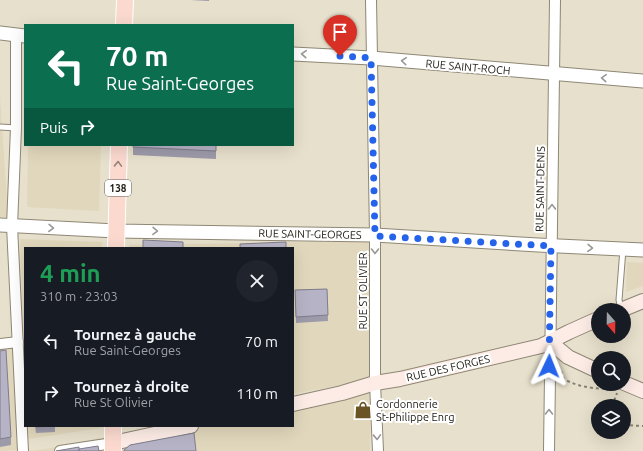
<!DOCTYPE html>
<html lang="fr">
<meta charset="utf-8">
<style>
:root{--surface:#171b24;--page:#20242c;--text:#f1f3f6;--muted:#9ea1a6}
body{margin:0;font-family:Ubuntu,sans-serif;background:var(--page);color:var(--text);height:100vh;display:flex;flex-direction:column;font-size:15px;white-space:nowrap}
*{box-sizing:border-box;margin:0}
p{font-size:13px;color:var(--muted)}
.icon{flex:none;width:22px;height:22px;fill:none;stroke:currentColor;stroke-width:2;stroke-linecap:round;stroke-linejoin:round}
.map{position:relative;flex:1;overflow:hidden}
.sheet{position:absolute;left:24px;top:247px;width:270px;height:180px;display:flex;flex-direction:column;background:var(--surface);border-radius:0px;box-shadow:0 4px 16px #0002}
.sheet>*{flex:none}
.banner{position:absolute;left:24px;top:24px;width:270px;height:122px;border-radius:0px;box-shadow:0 4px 16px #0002;background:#0b6e4f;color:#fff;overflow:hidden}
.needle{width:26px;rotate:160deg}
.tools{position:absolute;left:591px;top:303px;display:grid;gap:8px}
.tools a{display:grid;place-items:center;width:40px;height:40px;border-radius:50%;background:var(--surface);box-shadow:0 4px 16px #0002;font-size:20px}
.pin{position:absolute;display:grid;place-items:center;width:34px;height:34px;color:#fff;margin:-41px -17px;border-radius:50% 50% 50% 0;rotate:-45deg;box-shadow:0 0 4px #0007}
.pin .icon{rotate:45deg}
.me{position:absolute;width:44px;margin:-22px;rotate:2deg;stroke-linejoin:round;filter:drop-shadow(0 0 3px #0008)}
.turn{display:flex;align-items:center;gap:14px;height:84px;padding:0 16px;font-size:18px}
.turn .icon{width:52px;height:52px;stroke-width:2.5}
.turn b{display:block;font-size:28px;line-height:34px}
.then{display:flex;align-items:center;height:38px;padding:0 16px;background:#0003;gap:8px;font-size:15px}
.round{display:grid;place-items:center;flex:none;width:42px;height:42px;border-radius:21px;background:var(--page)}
.overview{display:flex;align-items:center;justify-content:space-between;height:68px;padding:0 16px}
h1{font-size:24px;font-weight:600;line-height:30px;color:#1e9e55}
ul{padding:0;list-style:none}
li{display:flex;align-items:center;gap:12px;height:52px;padding:0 16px}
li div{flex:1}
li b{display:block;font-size:15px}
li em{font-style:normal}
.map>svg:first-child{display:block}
.built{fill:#e1d7bc}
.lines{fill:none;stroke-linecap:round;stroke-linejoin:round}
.service-casing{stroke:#8e8775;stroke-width:7}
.minor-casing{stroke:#8e8775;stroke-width:12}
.tertiary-casing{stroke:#8e8775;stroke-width:15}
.secondary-casing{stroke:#8e8775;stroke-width:16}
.primary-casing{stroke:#fff;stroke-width:18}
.path{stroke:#878274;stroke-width:2;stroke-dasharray:3 3;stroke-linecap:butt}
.service{stroke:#fff;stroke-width:5}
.minor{stroke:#fff;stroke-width:10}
.tertiary{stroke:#fff;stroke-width:13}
.secondary{stroke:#fdece6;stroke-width:14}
.primary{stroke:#fbd9ce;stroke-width:16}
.wall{fill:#9d9aaa}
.building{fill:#b6b3c6;stroke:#7f7d8b}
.oneway{stroke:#999895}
.oneway2{stroke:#97847a}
.route{stroke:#2563eb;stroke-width:7;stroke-dasharray:0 12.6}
.labels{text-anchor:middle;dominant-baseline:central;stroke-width:4;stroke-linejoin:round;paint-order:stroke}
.shield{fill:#fff;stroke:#615f5a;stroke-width:1}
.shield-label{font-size:10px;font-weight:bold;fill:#1d1b13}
.street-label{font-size:11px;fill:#1d1b13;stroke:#fff}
.poi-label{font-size:11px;fill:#1d1b13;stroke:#fff;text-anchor:start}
</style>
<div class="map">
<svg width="643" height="451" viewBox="0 0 643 451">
<rect width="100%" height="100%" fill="#e7e0cc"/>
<g class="built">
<path d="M0 95 8 217H0Z"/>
<path d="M28 145H101L99 211 27 207Z"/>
<path d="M20 239 102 242V248H25V370Z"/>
<path d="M369 241V380L293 394V248H129V245Z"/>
<path d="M627 262 643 263V286L626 292Z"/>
<path d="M16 344 22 450 0 451V346Z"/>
<path d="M370 387V451H117V437L173 426H293V402Z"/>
<path d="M27 426H101V428L28 439Z"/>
<path d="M105 437V451H30L46 449Z"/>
</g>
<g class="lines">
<g class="service-casing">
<g id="service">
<path d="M0 127 16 128"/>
<path d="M621 309 619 300 623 249"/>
</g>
</g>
<g class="minor-casing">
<g id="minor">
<path d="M371 0 375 235V383L378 451"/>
<path d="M16 35V128L12 226 23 451"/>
<path d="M0 344 18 342"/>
<path d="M60 451 113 443"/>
<path d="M549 451 555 0"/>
</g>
</g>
<g class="tertiary-casing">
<g id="tertiary">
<path d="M0 33 25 36"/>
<path d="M293 54 371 58 643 81"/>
<path d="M0 225 116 231 375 235 538 245 643 250"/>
</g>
</g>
<g class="secondary-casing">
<g id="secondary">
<path d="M621 310 643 301"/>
<path d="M550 342 568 357 598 371"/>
<path d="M624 383 643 391"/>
<path d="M293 404 342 393 375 383 400 379 541 346 569 332 598 319"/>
<path d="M113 443 191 426"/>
</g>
</g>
<g class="primary-casing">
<g id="primary">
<path d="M124 25 125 0"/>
<path d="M116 248 119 145"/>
<path d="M113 451V426"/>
</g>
</g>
<g class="path">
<path d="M561 371 564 379C578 387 591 388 606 389"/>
<path d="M612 406 617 393"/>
<path d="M624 425 643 426"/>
</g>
<use href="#service" class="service"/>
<use href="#minor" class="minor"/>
<use href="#tertiary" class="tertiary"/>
<use href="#secondary" class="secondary"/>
<use href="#primary" class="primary"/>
</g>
<g class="wall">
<path d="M190 0H209V1Z"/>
<path d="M133 145H216V159L133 155Z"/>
<path d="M327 289 328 321 296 323 295 290Z"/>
<path d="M0 351 11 437V445L0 447Z"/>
<path d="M35 426H55V432L36 433Z"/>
</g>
<g class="building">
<path d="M133 145H216V151L133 147Z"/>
<path d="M143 240 183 242V248H143Z"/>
<path d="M286 242V248H240V244Z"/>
<path d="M327 289 328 315 296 317 295 290Z"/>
<path d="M6 350 11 437 0 439V351Z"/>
<path d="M36 426H52L36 427Z"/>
<path d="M194 433 196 451H124V450L130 445Z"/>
<path d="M98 446 99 451H79V449Z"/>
<path d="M79 447V451H56Z"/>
</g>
<defs><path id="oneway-chevron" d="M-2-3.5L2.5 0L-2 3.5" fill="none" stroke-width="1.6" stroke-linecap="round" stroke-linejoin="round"/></defs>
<g class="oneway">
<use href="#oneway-chevron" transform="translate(304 54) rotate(-176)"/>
<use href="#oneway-chevron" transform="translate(404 61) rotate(-175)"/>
<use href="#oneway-chevron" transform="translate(604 78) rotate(-176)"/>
<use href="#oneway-chevron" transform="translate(552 207) rotate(-89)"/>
<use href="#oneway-chevron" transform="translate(51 228) rotate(2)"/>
<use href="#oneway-chevron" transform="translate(155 231) rotate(1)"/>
<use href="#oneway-chevron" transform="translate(590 248) rotate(2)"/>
<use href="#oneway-chevron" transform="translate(375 251) rotate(90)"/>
<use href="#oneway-chevron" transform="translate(549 412) rotate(-90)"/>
<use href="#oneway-chevron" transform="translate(377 437) rotate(88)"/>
</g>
<use class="oneway2" href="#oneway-chevron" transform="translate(118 164) rotate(-88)"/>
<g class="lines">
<path class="route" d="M340 56 371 58 375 236 551 246 549 366"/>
</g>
<defs>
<g id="shop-bare" transform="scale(1.38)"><path d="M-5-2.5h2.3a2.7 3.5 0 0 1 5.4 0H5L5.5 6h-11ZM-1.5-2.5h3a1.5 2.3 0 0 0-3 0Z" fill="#6b5424" stroke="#fff" stroke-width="2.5" paint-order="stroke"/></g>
</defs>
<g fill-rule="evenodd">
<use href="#shop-bare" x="363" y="410"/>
</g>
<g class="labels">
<rect class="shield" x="105" y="180" width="26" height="16" rx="3"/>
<g class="shield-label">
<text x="118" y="188">138</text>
</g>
<g class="street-label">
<text transform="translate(468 67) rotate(5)">RUE SAINT-ROCH</text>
<text transform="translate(540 189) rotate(-89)">RUE SAINT-DENIS</text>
<text transform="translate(310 234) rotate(1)">RUE SAINT-GEORGES</text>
<text transform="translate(363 291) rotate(-90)">RUE ST OLIVIER</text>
<text transform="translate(448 368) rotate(-13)">RUE DES FORGES</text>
</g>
<g class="poi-label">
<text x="376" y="404">Cordonnerie<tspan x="376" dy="13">St-Philippe Enrg</tspan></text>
</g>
</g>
</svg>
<div class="tools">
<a><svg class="needle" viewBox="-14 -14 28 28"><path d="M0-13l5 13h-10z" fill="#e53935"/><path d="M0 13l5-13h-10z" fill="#9ea1a6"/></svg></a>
<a><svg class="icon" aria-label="search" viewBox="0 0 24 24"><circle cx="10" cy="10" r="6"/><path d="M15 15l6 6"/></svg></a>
<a><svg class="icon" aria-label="layers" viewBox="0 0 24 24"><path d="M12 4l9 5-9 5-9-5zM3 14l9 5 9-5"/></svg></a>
</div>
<div class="pin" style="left:340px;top:56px;background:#d93025"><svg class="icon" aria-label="arrive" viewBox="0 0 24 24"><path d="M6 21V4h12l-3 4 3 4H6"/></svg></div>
<svg class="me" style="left:549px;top:366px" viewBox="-20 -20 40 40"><path d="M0-17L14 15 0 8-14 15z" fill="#2563eb" stroke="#fff" stroke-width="4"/></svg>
<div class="banner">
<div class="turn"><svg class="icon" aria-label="left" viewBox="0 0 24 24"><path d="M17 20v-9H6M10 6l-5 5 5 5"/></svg><div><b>70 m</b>Rue Saint-Georges</div></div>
<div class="then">Puis<svg class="icon" aria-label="right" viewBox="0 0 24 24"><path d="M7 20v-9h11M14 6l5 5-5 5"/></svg></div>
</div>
<section class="sheet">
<div class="overview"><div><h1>4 min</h1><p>310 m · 23:03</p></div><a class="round"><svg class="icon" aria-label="close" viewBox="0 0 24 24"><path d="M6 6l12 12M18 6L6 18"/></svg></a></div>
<ul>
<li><svg class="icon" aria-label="left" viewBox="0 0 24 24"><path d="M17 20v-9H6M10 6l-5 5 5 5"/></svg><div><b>Tournez à gauche</b><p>Rue Saint-Georges</p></div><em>70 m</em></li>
<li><svg class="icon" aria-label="right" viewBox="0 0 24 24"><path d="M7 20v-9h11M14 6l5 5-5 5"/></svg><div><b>Tournez à droite</b><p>Rue St Olivier</p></div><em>110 m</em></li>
</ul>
</section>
</div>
